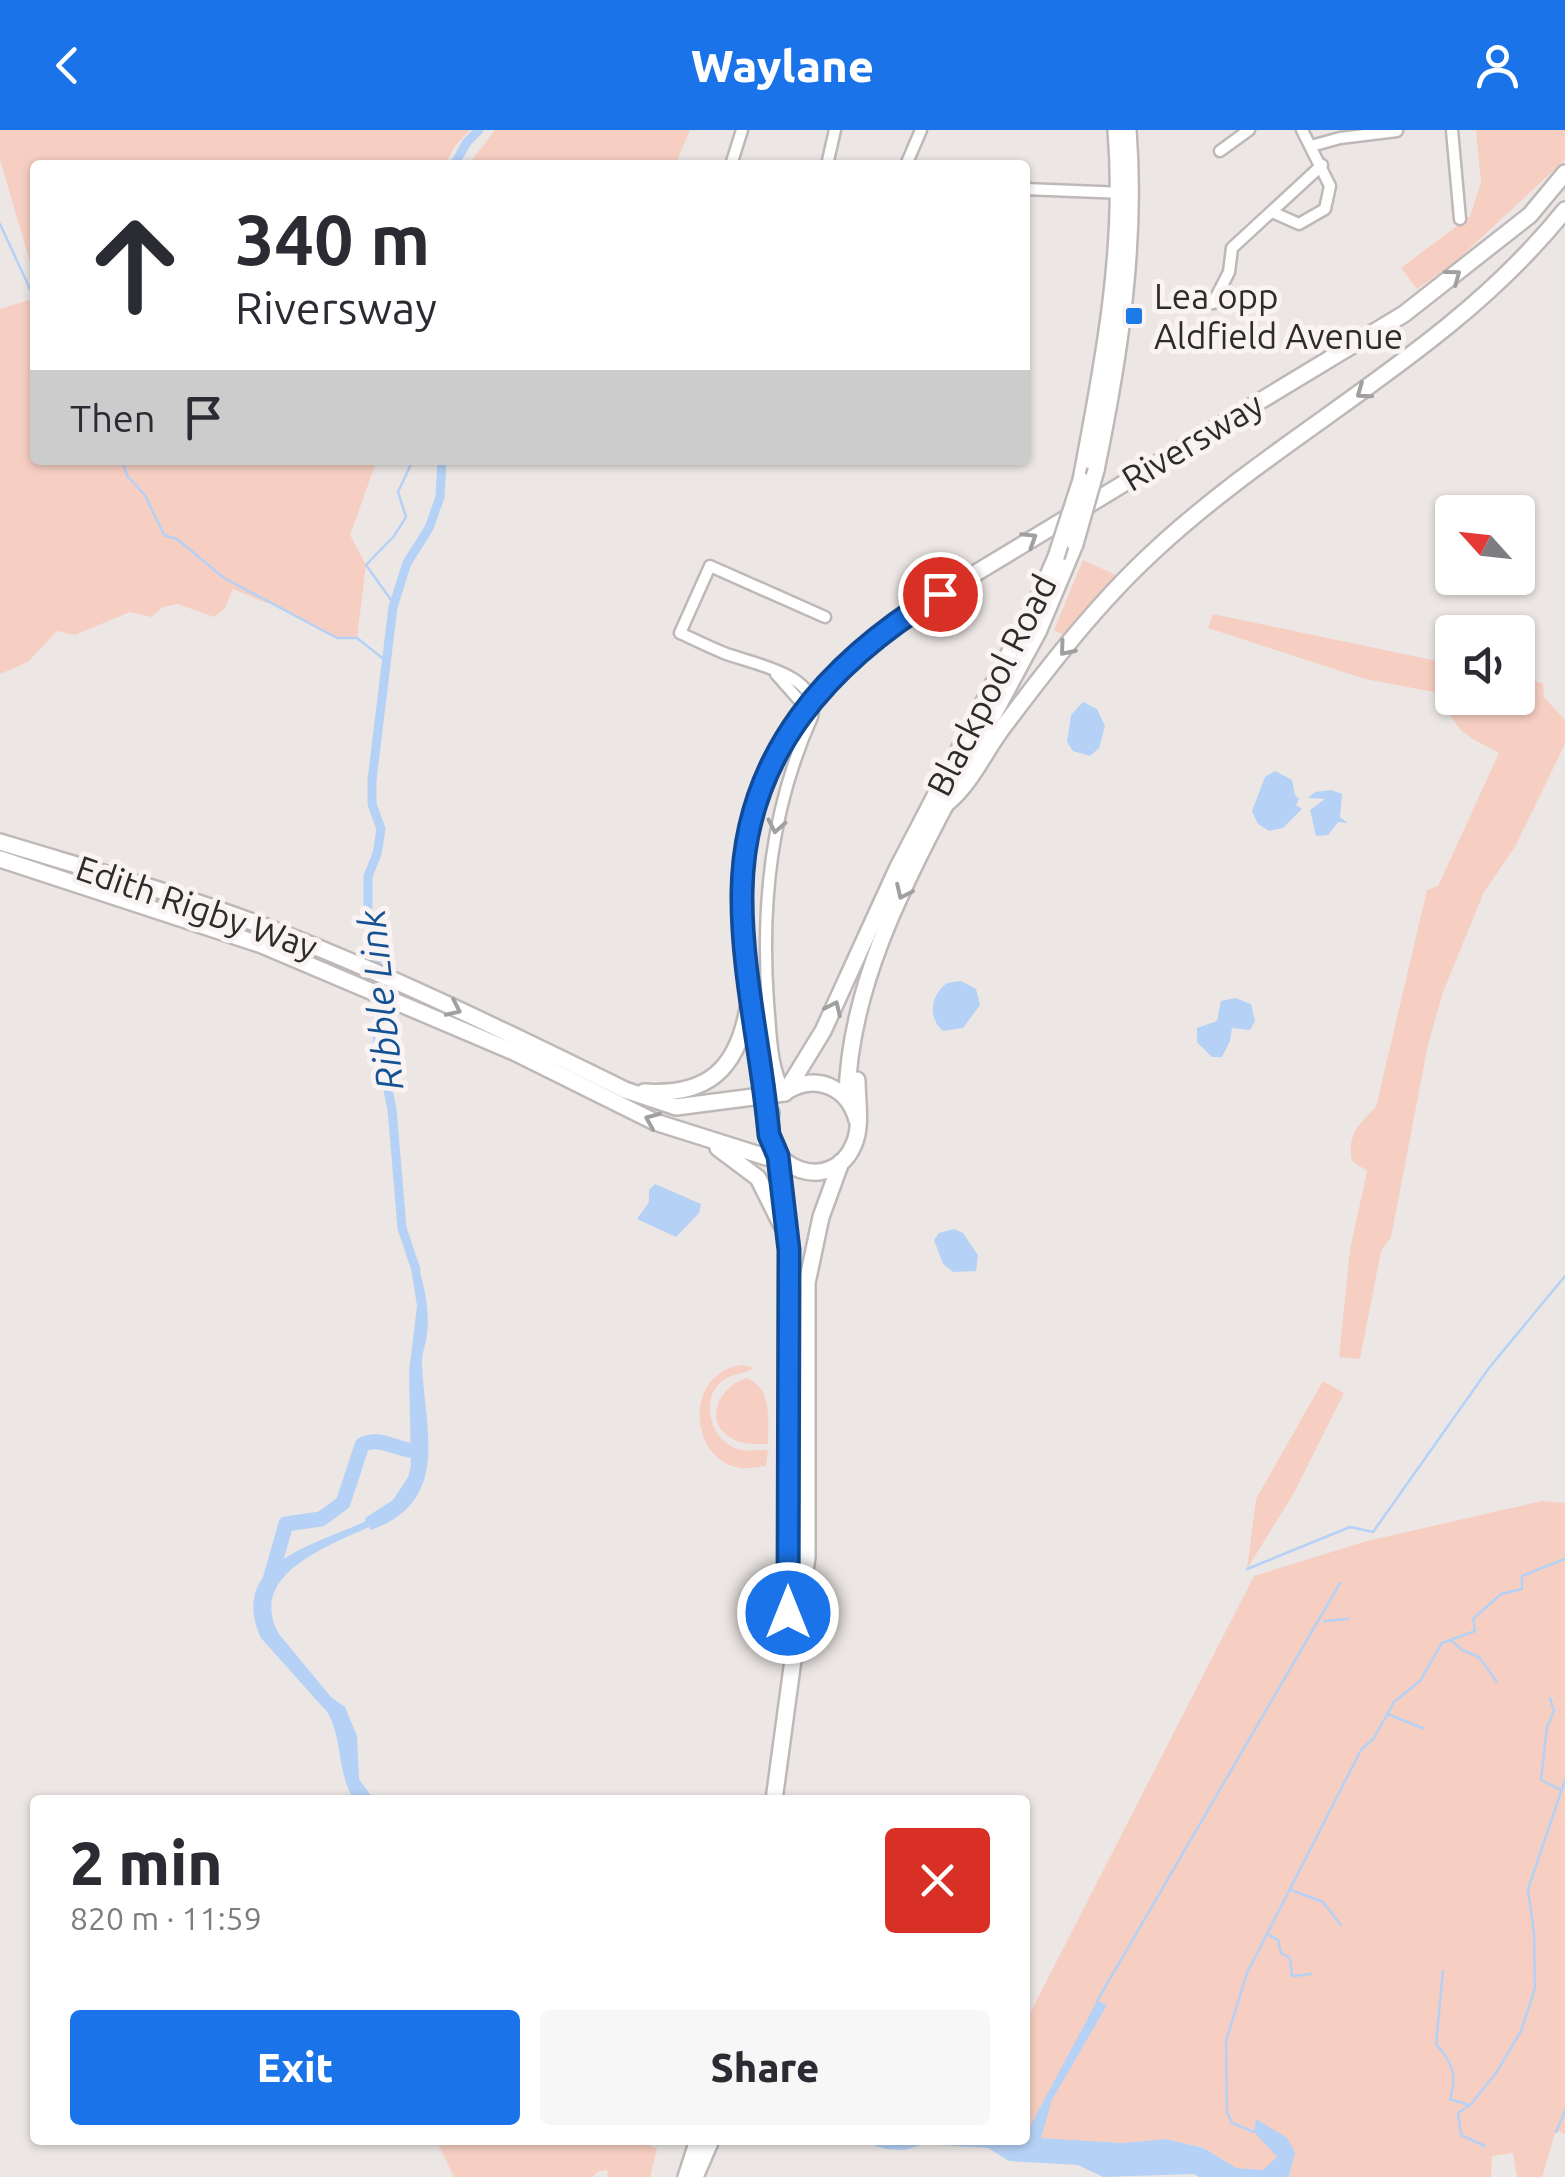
<!DOCTYPE html>
<meta charset="utf-8">
<style>
:root{--surface:#fff;--page:#f7f7f7;--text:#2b2b33;--muted:#7c7c81;--accent:#1a73e8}
body{margin:0;font-family:Ubuntu,sans-serif;background:var(--page);color:var(--text);height:100vh;display:flex;flex-direction:column;font-size:38px;white-space:nowrap}
*{box-sizing:border-box;margin:0}
p{font-size:32px;color:var(--muted)}
.icon{flex:none;width:55px;height:55px;fill:none;stroke:currentColor;stroke-width:2;stroke-linecap:round;stroke-linejoin:round}
.map{position:relative;flex:1;overflow:hidden}
.panel{position:absolute;left:30px;top:1665px;width:1000px;height:350px;display:flex;flex-direction:column;background:var(--surface);border-radius:10px;box-shadow:0 2px 8px #0004}
.panel>*{flex:none}
.top-card{position:absolute;left:30px;top:30px;width:1000px;height:305px;border-radius:10px;box-shadow:0 2px 8px #0004;background:#fff;color:var(--text);overflow:hidden}
.needle{width:65px;rotate:297deg}
.controls{position:absolute;left:1435px;top:365px;display:grid;gap:20px}
.controls a{display:grid;place-items:center;width:100px;height:100px;border-radius:10px;background:var(--surface);box-shadow:0 2px 8px #0004;font-size:50px}
.pin{position:absolute;display:grid;place-items:center;width:85px;height:85px;color:#fff;margin:-42px;border:5px solid #fff;border-radius:50%;box-shadow:0 2px 10px #0007}
.me{position:absolute;width:110px;margin:-55px;rotate:0deg;stroke-linejoin:round;filter:drop-shadow(0 0 8px #0008)}
.turn{display:flex;align-items:center;gap:35px;height:210px;padding:0 40px;font-size:45px}
.turn .icon{width:130px;height:130px;stroke-width:2.5}
.turn b{display:block;font-size:70px;line-height:85px}
.then{display:flex;align-items:center;height:95px;padding:0 40px;background:#0003;gap:20px;font-size:38px}
.round{display:grid;place-items:center;flex:none;width:105px;height:105px;border-radius:10px;background:var(--page)}
.overview{display:flex;align-items:center;justify-content:space-between;height:170px;padding:0 40px}
h1{font-size:60px;font-weight:800;line-height:75px}
.action{display:flex;gap:20px;margin-top:auto;padding:20px 40px}
.action a{flex:1;height:115px;border-radius:10px;background:var(--accent);color:#fff;font-size:40px;font-weight:800;line-height:115px;text-align:center}
.action a+a{background:var(--page);color:var(--text)}
header{display:flex;justify-content:space-between;align-items:center;height:130px;padding:0 40px;background:var(--accent);color:#fff;font-size:45px;font-weight:800}
.map>svg:first-child{display:block}
.green{fill:#f7cfc2}
.water{fill:#b5d1f5}
.lines{fill:none;stroke-linecap:round;stroke-linejoin:round}
.stream{stroke:#b5d1f5;stroke-width:2.5}
.canal{stroke:#b5d1f5;stroke-width:9}
.river{stroke:#b5d1f5;stroke-width:15}
.minor-casing{stroke:#beb9b8;stroke-width:15}
.highway-casing{stroke:#beb9b8;stroke-width:20}
.minor{stroke:#fff;stroke-width:10}
.highway{stroke:#fff;stroke-width:15}
.highway-bridge-casing{stroke:#beb9b8;stroke-width:20;stroke-linecap:butt}
.highway-bridge{stroke:#fff;stroke-width:15}
.oneway{stroke:#a1a0a0}
.route-casing{stroke:#114b97;stroke-width:25}
.route{stroke:#1a73e8;stroke-width:18}
.poi-dot{fill:#1b7ce5;stroke:#f9f4f3;stroke-width:4}
.labels{text-anchor:middle;dominant-baseline:central;stroke-width:10;stroke-linejoin:round;paint-order:stroke}
.poi-label{font-size:35px;fill:#2e2c2b;stroke:#f9f4f3;text-anchor:start}
.street-label{font-size:35px;fill:#2e2c2b;stroke:#f9f4f3}
.water-label{font-size:38px;font-style:italic;fill:#145195;stroke:#f9f4f3}
</style>
<header><svg class="icon" aria-label="back" viewBox="0 0 24 24"><path d="M15 5l-7 7 7 7"/></svg>Waylane<svg class="icon" aria-label="person" viewBox="0 0 24 24"><circle cx="12" cy="8" r="4"/><path d="M4 21q1-7 8-7t8 7"/></svg></header>
<div class="map">
<svg width="1565" height="2047" viewBox="0 0 1565 2047">
<rect width="100%" height="100%" fill="#ece7e5"/>
<g class="green">
<path d="M0 0H470L455 16 445 35H35V149L0 30Z"/>
<path d="M495 0H690L675 35H468Z"/>
<path d="M1476 0H1565V30L1456 131 1417 159 1401 138 1470 86 1481 53Z"/>
<path d="M35 168V330H377L350 405 366 435 357 508H337L268 471 266 473 233 459 225 478 214 487 178 474 163 477 151 487 130 482 75 505 57 501 28 532 0 544V179Z"/>
<path d="M1083 430 1118 446 1063 505 1054 500Z"/>
<path d="M1213 484 1452 534V568H1518V548L1543 553 1544 567 1565 590V614L1515 717 1484 762 1443 862 1428 915 1391 1107 1381 1121 1360 1229 1339 1227 1350 1120 1367 1041 1352 1031C1347 1005 1358 995 1376 977L1427 760 1438 756 1499 623C1467 605 1452 603 1445 564L1365 549 1208 498Z"/>
<path d="M743 1235 754 1238C743 1245 729 1243 718 1255 701 1274 712 1309 735 1318 745 1322 757 1320 768 1320L766 1336C758 1337 749 1339 741 1338 688 1331 683 1241 743 1235Z"/>
<path d="M746 1248C773 1257 768 1291 768 1314 757 1314 745 1315 735 1310 701 1295 718 1257 746 1248Z"/>
<path d="M1323 1251 1344 1263 1294 1363 1247 1439 1256 1369Z"/>
<path d="M1542 1371 1565 1373V2004L1556 2000 1542 2047H1517L1513 2023 1492 2026 1491 2047H1289L1295 2021 1255 2002 1277 2027 1264 2040 1236 2038 1204 2018 1166 2009 1123 2013 1063 2011 1041 2008 1025 1997V1893L1254 1446 1367 1411Z"/>
<path d="M436 2010H641L657 2019 650 2047H608L607 2040 597 2042 593 2047H454Z"/>
</g>
<g class="water">
<path d="M1083 572 1097 579 1105 596 1099 618 1090 626 1073 621 1067 612 1071 585Z"/>
<path d="M1275 641 1292 650 1295 665 1299 669 1296 675 1302 679 1283 698 1269 701 1258 694 1252 681 1265 647Z"/>
<path d="M1331 660 1342 664 1340 687 1348 693 1338 692 1328 705 1316 706 1310 680 1325 669 1308 668 1315 662Z"/>
<path d="M961 851 976 859 980 875 963 898 943 901C927 887 931 865 947 853Z"/>
<path d="M1235 868 1251 874 1255 891 1250 900 1232 898 1230 911 1222 927H1212L1197 912V898L1217 891 1221 871Z"/>
<path d="M655 1054 701 1074 699 1083 676 1107 637 1089 649 1072V1060Z"/>
<path d="M954 1099 963 1103 978 1125 976 1141 953 1142 943 1134 934 1110 939 1103Z"/>
<path d="M416 1129C424 1154 430 1178 427 1204 426 1215 421 1225 422 1235 425 1301 451 1371 371 1400L369 1397C328 1416 246 1445 279 1504L331 1567 345 1577 357 1606 359 1649 374 1670H354C337 1643 343 1611 328 1583L261 1508C226 1433 318 1414 366 1391L365 1388 393 1370 408 1347 411 1336 409 1242 417 1176 410 1131Z"/>
<path d="M1097 1871 1107 1875 1052 1970 1041 2008 1123 2013 1166 2009 1204 2018 1236 2038 1263 2040 1277 2027 1254 2002 1256 1989 1287 2008 1295 2022 1289 2047H1199L1194 2044 1103 2047 1078 2035 1009 2031 988 2018 924 2014 905 2020 885 2019 859 2010H875L881 2014 882 2011 876 2010H1025V1999L1029 1998Z"/>
</g>
<g class="lines">
<g class="stream">
<path d="M0 94 30 159 35 157"/>
<path d="M121 330 128 347 145 365 164 405 177 409 224 448 337 508H357L386 531"/>
<path d="M394 474 366 435 394 406 406 387 398 362 413 330"/>
<path d="M1247 1439 1350 1397 1373 1402 1489 1238 1565 1146"/>
<path d="M1324 1491 1348 1489"/>
<path d="M1451 1510 1462 1520 1479 1527 1497 1552"/>
<path d="M1550 1568 1554 1581 1547 1597 1541 1650 1561 1660"/>
<path d="M1387 1584 1423 1598"/>
<path d="M1291 1760 1323 1772 1341 1795"/>
<path d="M1267 1804 1278 1810 1281 1823 1290 1828 1292 1846 1311 1844"/>
<path d="M1443 1841 1436 1914C1453 1933 1457 1944 1450 1969L1468 1975"/>
<path d="M1097 1871 1340 1453"/>
<path d="M1254 2002 1232 1993 1227 1982 1226 1911 1247 1843 1361 1620 1374 1608 1394 1572 1420 1551 1442 1513 1475 1501 1473 1489 1501 1464 1522 1459V1446L1565 1429"/>
<path d="M1556 2002 1565 1981"/>
<path d="M1485 2016 1461 2005 1458 1983 1470 1975 1496 1943 1521 1901 1535 1858 1534 1803 1528 1759 1565 1650"/>
</g>
<g class="canal">
<path d="M454 35 467 12 479 0"/>
<path d="M416 1140 402 1098 392 979 377 908V806L368 783V746L377 724 381 699 372 674V650L393 477 407 433 429 398 440 367 442 330"/>
</g>
<path class="river" d="M269 1453 286 1394 321 1389 343 1373 362 1315C381 1305 398 1322 419 1321"/>
<g class="minor-casing">
<g id="minor">
<path d="M1452 0 1460 89"/>
<path d="M1311 16 1340 8 1397 1"/>
<path d="M1220 21 1249 0"/>
<path d="M731 35 742 0"/>
<path d="M827 35 835 0"/>
<path d="M906 35 921 0"/>
<path d="M1025 59 1124 63"/>
<path d="M1272 82 1299 94 1325 79 1330 56 1302 0"/>
<path d="M1213 173 1229 142 1232 118 1322 35"/>
<path d="M776 544 806 578"/>
<path d="M785 963C770 935 771 904 768 873 761 773 771 679 812 587 822 544 752 534 724 523 709 517 695 510 680 503L710 436 825 487"/>
</g>
</g>
<g class="highway-casing">
<g id="highway">
<path d="M1096 340C1119 229 1137 114 1128 0"/>
<path d="M1081 350C1103 235 1126 117 1116 0"/>
<path d="M962 643 1038 502 1075 414"/>
<path d="M946 674C972 653 984 622 1004 596 1049 536 1097 474 1152 423 1283 300 1450 224 1565 80"/>
<path d="M0 712C95 741 191 767 284 804 400 850 513 905 625 960L676 977 784 963"/>
<path d="M0 729 262 815 514 922 655 992 766 1027 779 1026"/>
<path d="M787 961C816 943 848 957 857 990"/>
<path d="M644 962C707 966 737 940 748 878"/>
<path d="M785 963 823 901 897 739 1041 462 1056 427"/>
<path d="M847 967C849 862 900 760 949 668"/>
<path d="M771 983C757 1040 833 1066 854 1014 862 996 857 970 857 950"/>
<path d="M769 993C736 772 701 631 908 484L1404 184 1530 85 1565 43"/>
<path d="M718 1018 758 1048 781 1094"/>
<path d="M779 1026 790 1149 789 1502"/>
<path d="M774 1670 807 1427V1153L821 1087 841 1032"/>
<path d="M686 2047 698 2010"/>
<path d="M695 2047 711 2010"/>
</g>
</g>
<use href="#minor" class="minor"/>
<use href="#highway" class="highway"/>
<g class="highway-bridge-casing">
<g id="highway-bridge">
<path d="M1075 414 1096 340"/>
<path d="M1056 427 1081 350"/>
</g>
</g>
<use href="#highway-bridge" class="highway-bridge"/>
</g>
<defs><path id="oneway-chevron" d="M-2-3.5L2.5 0L-2 3.5" fill="none" stroke-width="1.6" stroke-linecap="round" stroke-linejoin="round" transform="scale(2.5)"/></defs>
<g class="oneway">
<use href="#oneway-chevron" transform="translate(1454 146) rotate(-37)"/>
<use href="#oneway-chevron" transform="translate(1363 262) rotate(144)"/>
<use href="#oneway-chevron" transform="translate(1030 409) rotate(-32)"/>
<use href="#oneway-chevron" transform="translate(1066 519) rotate(130)"/>
<use href="#oneway-chevron" transform="translate(776 696) rotate(101)"/>
<use href="#oneway-chevron" transform="translate(903 762) rotate(115)"/>
<use href="#oneway-chevron" transform="translate(834 878) rotate(-65)"/>
<use href="#oneway-chevron" transform="translate(454 879) rotate(25)"/>
<use href="#oneway-chevron" transform="translate(652 990) rotate(-157)"/>
</g>
<g class="lines">
<g class="route-casing">
<path id="route" d="M788 1483 789 1120 778 1026 769 1005C762 924 741 843 742 762 744 624 829 532 940 464"/>
</g>
<use href="#route" class="route"/>
</g>
<rect class="poi-dot" x="1124" y="176" width="20" height="20" rx="5"/>
<g class="labels">
<g class="poi-label">
<text x="1154" y="166">Lea opp<tspan x="1154" dy="40">Aldfield Avenue</tspan></text>
</g>
<g class="street-label">
<text transform="translate(1192 311) rotate(-31)">Riversway</text>
<text transform="translate(991 555) rotate(-63)">Blackpool Road</text>
<text transform="translate(197 777) rotate(19)">Edith Rigby Way</text>
</g>
<g class="water-label">
<text transform="translate(380 870) rotate(-96)">Ribble Link</text>
</g>
</g>
</svg>
<div class="controls">
<a><svg class="needle" viewBox="-14 -14 28 28"><path d="M0-13l5 13h-10z" fill="#e53935"/><path d="M0 13l5-13h-10z" fill="#7c7c81"/></svg></a>
<a><svg class="icon" aria-label="sound" viewBox="0 0 24 24"><path d="M4 9h4l5-4v14l-5-4H4zM17 9q2 3 0 6"/></svg></a>
</div>
<div class="pin" style="left:940px;top:464px;background:#d93025"><svg class="icon" aria-label="arrive" viewBox="0 0 24 24"><path d="M6 21V4h12l-3 4 3 4H6"/></svg></div>
<svg class="me" style="left:788px;top:1483px" viewBox="-20 -20 40 40"><circle r="17" fill="#1a73e8" stroke="#fff" stroke-width="3"/><path d="M0-11L8 9 0 5-8 9z" fill="#fff"/></svg>
<div class="top-card">
<div class="turn"><svg class="icon" aria-label="ahead" viewBox="0 0 24 24"><path d="M12 20V5M6 11l6-6 6 6"/></svg><div><b>340 m</b>Riversway</div></div>
<div class="then">Then<svg class="icon" aria-label="arrive" viewBox="0 0 24 24"><path d="M6 21V4h12l-3 4 3 4H6"/></svg></div>
</div>
<section class="panel">
<div class="overview"><div><h1>2 min</h1><p>820 m · 11:59</p></div><a class="round" style="background:#d93025;color:#fff"><svg class="icon" aria-label="close" viewBox="0 0 24 24"><path d="M6 6l12 12M18 6L6 18"/></svg></a></div>
<div class="action"><a>Exit</a><a>Share</a></div>
</section>
</div>
